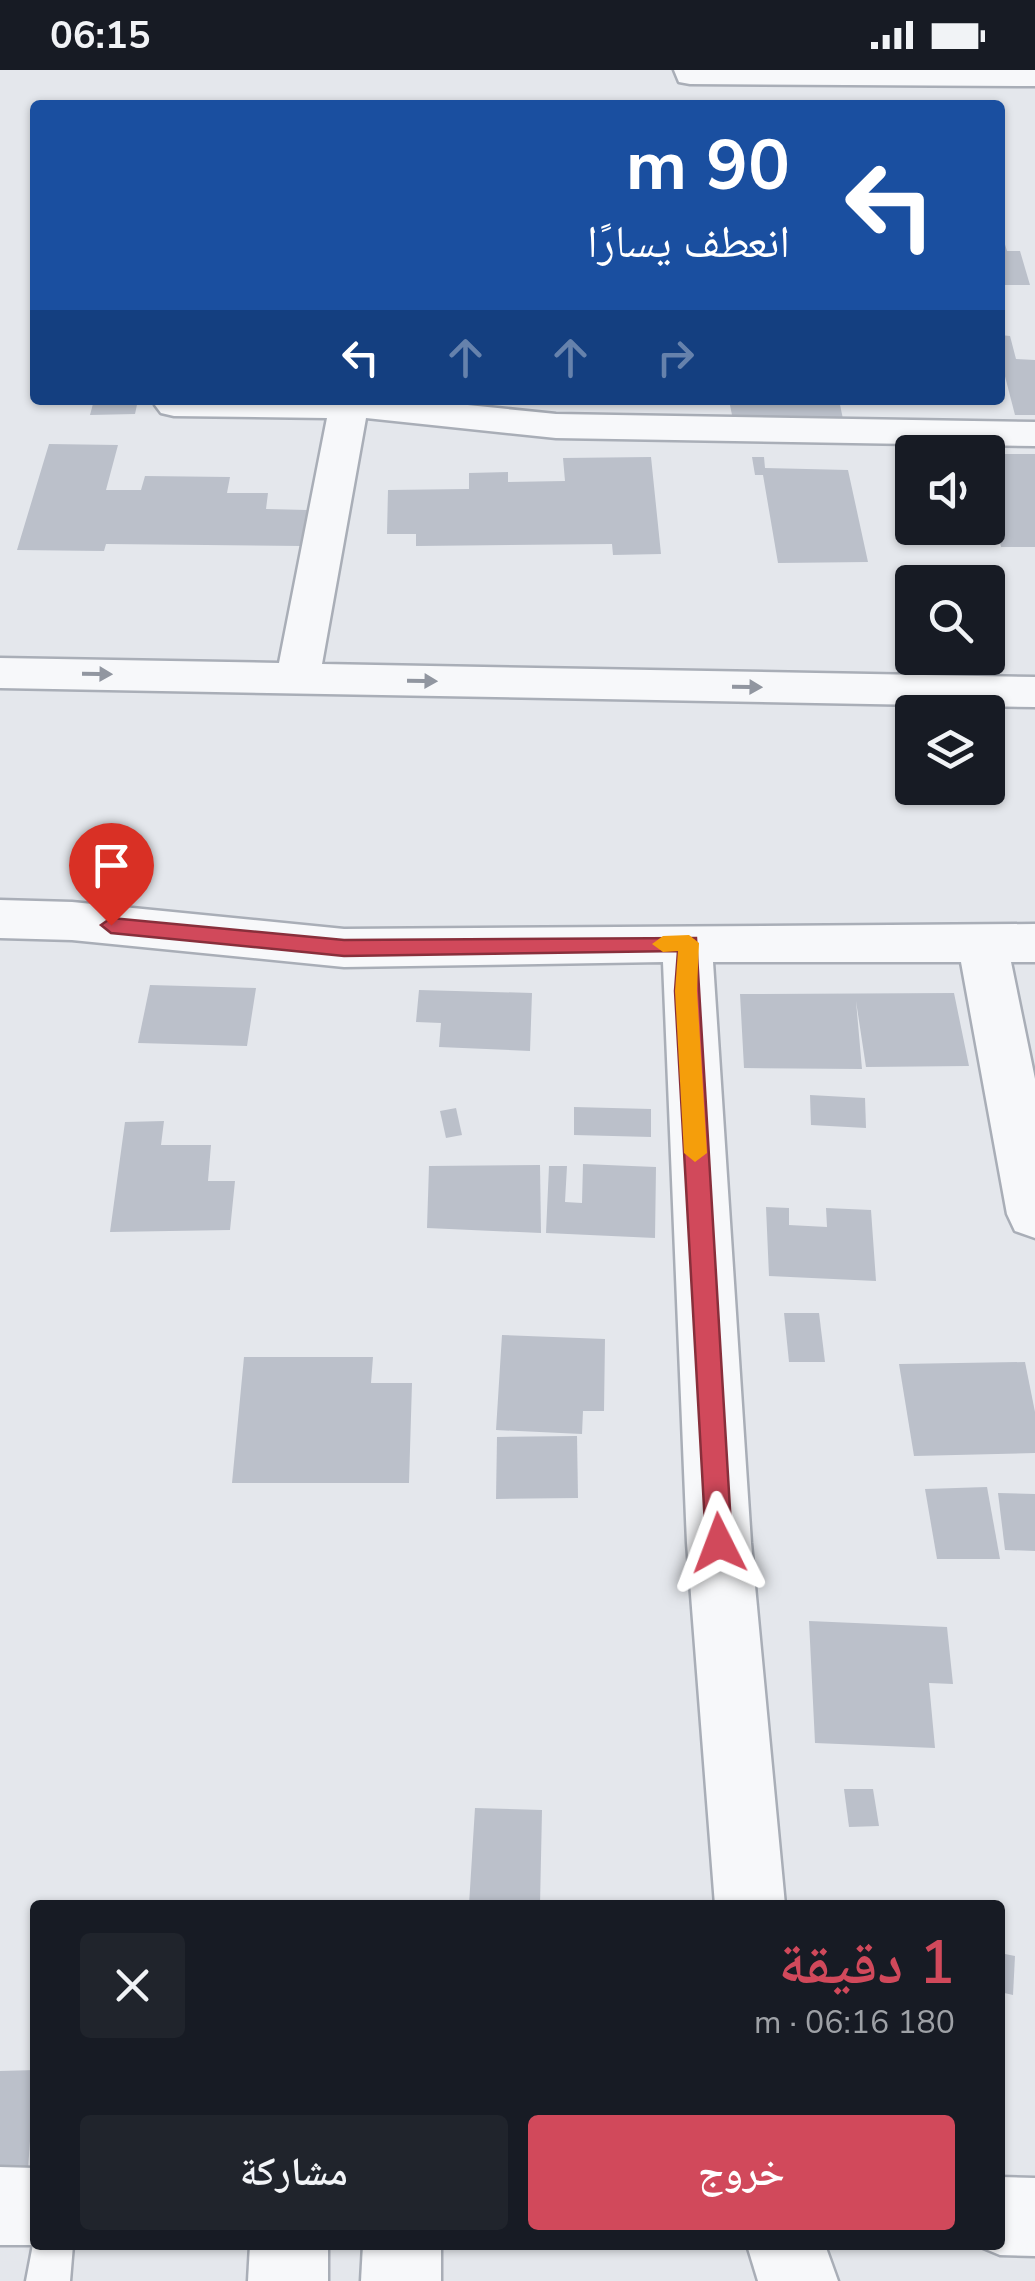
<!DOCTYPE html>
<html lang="ar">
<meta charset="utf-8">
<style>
:root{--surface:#171b24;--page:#20242c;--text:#f1f3f6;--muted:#9ea1a6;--accent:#d1495b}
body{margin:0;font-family:"Nunito Sans","Noto Naskh Arabic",sans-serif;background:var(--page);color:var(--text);direction:rtl;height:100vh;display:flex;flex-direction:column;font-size:38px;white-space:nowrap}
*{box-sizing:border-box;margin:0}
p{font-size:32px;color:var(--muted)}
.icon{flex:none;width:55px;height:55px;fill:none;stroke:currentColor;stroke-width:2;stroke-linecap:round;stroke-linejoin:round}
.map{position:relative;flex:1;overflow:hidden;direction:ltr}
.panel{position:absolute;left:30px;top:1830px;width:975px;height:350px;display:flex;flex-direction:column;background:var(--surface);border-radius:10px;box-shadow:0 2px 8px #0004;direction:rtl}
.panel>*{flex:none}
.guide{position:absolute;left:30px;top:30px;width:975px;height:305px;border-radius:10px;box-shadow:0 2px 8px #0004;direction:rtl;background:#1a4fa0;color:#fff;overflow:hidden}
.buttons{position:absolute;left:895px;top:365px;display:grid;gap:20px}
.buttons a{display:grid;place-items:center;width:110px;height:110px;border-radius:10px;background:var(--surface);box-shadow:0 2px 8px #0004;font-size:50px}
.pin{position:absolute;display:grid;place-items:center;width:85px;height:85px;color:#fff;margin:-102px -42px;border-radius:50% 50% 50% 0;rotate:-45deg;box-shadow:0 0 10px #0007}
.pin .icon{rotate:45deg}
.me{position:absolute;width:110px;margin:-55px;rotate:357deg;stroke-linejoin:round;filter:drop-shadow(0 0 8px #0008)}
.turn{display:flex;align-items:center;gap:35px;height:210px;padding:0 50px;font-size:45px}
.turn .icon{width:130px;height:130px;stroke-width:2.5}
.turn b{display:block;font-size:70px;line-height:85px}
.lanes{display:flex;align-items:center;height:95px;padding:0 50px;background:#0003;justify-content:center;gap:50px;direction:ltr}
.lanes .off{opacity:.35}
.round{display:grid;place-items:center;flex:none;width:105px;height:105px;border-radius:10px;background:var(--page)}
.summary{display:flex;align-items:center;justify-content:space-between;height:170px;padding:0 50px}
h1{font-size:60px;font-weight:600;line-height:75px;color:var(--accent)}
.button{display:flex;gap:20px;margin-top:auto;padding:20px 50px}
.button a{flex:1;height:115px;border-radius:10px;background:var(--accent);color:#fff;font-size:40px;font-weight:600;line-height:115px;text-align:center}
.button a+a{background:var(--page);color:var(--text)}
.status{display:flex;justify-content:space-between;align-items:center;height:70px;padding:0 50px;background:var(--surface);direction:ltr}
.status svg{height:28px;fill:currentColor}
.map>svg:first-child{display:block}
.building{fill:#bbc0ca}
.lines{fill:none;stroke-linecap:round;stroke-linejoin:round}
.service-casing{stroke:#a9aeb7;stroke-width:5}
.minor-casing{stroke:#a9aeb7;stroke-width:5}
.service{fill:#f7f8fa;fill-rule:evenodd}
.minor{fill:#f7f8fa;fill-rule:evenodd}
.oneway{fill:#9196a0}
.route{fill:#d1495b;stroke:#882f3b;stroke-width:2.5}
.slow{fill:#f59e0b}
</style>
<div class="status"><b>06:15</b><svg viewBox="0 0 49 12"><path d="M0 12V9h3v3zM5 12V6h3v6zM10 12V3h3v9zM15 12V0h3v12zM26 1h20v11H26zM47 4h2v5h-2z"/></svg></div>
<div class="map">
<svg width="1035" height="2211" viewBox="0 0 1035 2211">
<rect width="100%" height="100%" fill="#e4e7ec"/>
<g class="building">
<path d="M1000 158 1007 181H1020L1030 215H1000Z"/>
<path d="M1000 265 1010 266 1016 289 1035 290V345H1015L1000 287Z"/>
<path d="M94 330H138L135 344 90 345Z"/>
<path d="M729 330H839L843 349 733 350Z"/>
<path d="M49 374 118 375 106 420H141L145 406 230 407 227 423H268L266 439 307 440 302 476 106 474 104 481 17 480Z"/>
<path d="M988 384H1035V477H1001L988 426Z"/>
<path d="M651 387 661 484 613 485 612 474 416 476V464H387L388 420 469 419V403L508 402V412L565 411 563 388Z"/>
<path d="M752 387H764L765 398 848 400 868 492 778 493 763 405H755Z"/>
<path d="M150 915 256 918 247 976 138 973Z"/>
<path d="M419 920 532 923 530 981 439 977 441 953 416 952Z"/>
<path d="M954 923 969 996 866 997 856 931 862 999 744 998 740 924Z"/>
<path d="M810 1025 865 1028 866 1058 811 1055Z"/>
<path d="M574 1037 651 1039V1067L574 1065Z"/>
<path d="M456 1038 462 1065 446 1068 440 1041Z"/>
<path d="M164 1051 161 1075H211L208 1111H235L230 1160 110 1162 125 1052Z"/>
<path d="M583 1094 656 1097 655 1168 546 1163 549 1096H567L565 1132 582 1133Z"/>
<path d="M540 1095 541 1163 427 1158 429 1096Z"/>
<path d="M766 1137 789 1138V1155L827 1157 826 1138 871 1140 876 1211 769 1206Z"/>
<path d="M784 1243H819L825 1292H789Z"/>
<path d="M502 1265 605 1269 604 1341H583L582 1364 496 1360Z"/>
<path d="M244 1287H373L371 1313H412L409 1413H232Z"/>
<path d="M1025 1292 1035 1342V1383L914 1386 899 1294Z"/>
<path d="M577 1366 578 1428 496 1429 497 1367Z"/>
<path d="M987 1417 1000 1489H937L925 1419Z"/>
<path d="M998 1423 1035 1424V1481L1005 1480Z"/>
<path d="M809 1551 947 1557 953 1614 929 1613 935 1678 815 1673Z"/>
<path d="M844 1719H873L879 1756 849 1757Z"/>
<path d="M475 1738 542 1740 540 1835H469Z"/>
<path d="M1000 1883 1015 1886 1013 1925 1000 1922Z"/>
<path d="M35 2000 28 2099H0V2001Z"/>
</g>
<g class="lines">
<g class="service-casing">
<path id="service" d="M35 2164V2175H73L70 2211H26Z"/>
</g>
<g class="minor-casing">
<g id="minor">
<path d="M674 0H1035V16L690 14 679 12Z"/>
<path d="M158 330H418L556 344 1035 352V376L556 368 366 348 322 594 1035 607V637L0 618V588L279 593 327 348 174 346 161 343 155 335Z"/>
<path d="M0 830 72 832 344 859 1035 854V892H1011L1035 1009V1168L1015 1161 1007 1144 961 892H713L751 1473 785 1835H715L687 1473 663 892 344 897 72 870 0 868Z"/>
<path d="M0 2097 35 2098 37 2175H0Z"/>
<path d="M1000 2107 1035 2108V2186L1000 2185 976 2175H1000Z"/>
<path d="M250 2175H328V2211H248Z"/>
<path d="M363 2175H441V2211H361Z"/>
<path d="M747 2175H825L838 2211H758Z"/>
</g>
</g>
<use href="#service" class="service"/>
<use href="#minor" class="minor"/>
</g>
<defs><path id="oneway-solid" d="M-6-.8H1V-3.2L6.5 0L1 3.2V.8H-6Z" transform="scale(2.5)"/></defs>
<g class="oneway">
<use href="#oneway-solid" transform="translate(97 604) rotate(1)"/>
<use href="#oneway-solid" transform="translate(422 611) rotate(1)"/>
<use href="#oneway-solid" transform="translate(747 617) rotate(1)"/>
</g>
<path class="route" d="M111 848 344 870 696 868 732 1473 728 1482 719 1486 710 1482 706 1473 675 921 678 881 344 886 111 863 101 855Z"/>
<path class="slow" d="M689 865 699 873 697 921 707 1083 695 1092 684 1083 675 921 678 881 663 882 652 874 663 866Z"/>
</svg>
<div class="buttons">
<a><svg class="icon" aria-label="sound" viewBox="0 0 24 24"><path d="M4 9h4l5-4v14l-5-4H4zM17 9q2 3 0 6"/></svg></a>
<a><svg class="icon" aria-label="search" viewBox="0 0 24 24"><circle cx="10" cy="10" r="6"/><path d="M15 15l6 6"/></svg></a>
<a><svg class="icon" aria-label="layers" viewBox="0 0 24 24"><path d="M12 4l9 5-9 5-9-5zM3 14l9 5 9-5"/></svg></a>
</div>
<div class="pin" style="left:111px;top:855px;background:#d93025"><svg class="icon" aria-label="arrive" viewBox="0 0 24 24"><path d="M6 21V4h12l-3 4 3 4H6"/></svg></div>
<svg class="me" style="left:719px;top:1473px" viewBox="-20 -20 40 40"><path d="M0-17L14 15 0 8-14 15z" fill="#d1495b" stroke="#fff" stroke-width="4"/></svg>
<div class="guide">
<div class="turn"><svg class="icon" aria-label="left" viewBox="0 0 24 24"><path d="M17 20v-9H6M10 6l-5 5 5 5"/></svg><div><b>90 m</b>انعطف يسارًا</div></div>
<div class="lanes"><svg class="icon" aria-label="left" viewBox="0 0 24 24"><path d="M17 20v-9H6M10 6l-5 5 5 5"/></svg><svg class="icon off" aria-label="ahead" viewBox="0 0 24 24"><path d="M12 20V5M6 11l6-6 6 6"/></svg><svg class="icon off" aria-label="ahead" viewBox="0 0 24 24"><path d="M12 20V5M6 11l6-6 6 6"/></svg><svg class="icon off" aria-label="right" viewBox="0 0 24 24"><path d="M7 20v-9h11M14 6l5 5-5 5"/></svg></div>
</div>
<section class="panel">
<div class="summary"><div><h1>1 دقيقة</h1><p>180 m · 06:16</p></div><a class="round"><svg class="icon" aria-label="close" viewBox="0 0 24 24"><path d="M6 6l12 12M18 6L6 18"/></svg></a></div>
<div class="button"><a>خروج</a><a>مشاركة</a></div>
</section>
</div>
